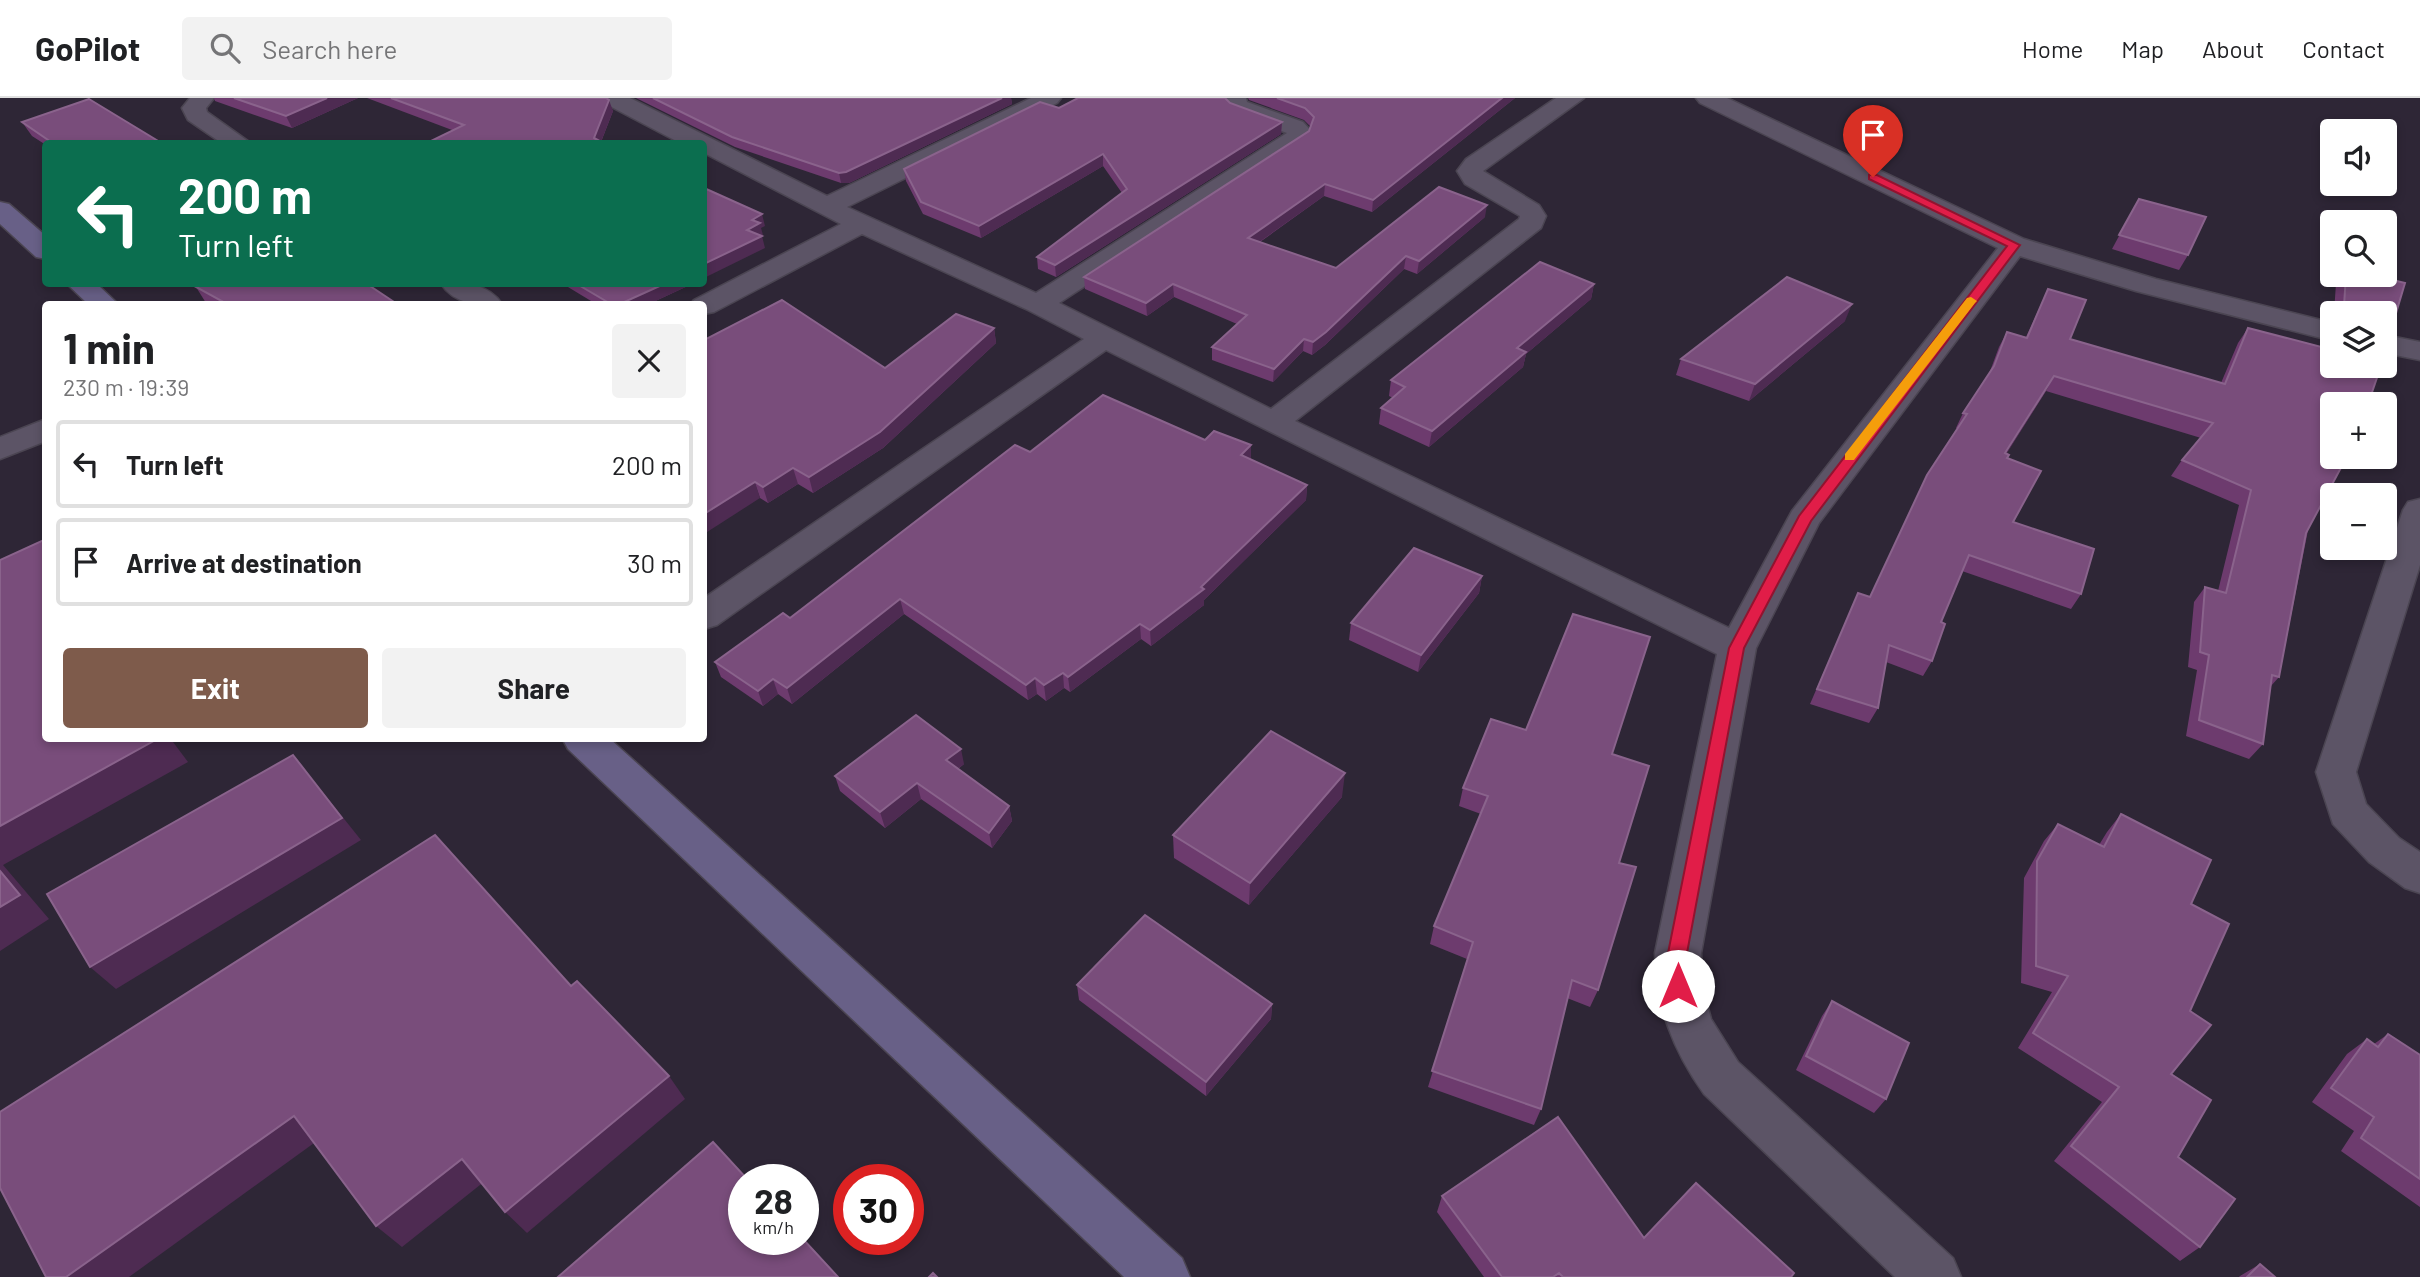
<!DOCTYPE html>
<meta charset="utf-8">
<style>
:root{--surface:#fff;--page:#f2f2f2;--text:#202124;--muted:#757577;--line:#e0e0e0;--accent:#7e5b4b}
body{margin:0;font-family:Barlow,sans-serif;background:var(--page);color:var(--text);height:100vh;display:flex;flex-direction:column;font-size:26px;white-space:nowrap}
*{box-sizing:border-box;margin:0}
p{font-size:23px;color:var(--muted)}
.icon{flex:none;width:38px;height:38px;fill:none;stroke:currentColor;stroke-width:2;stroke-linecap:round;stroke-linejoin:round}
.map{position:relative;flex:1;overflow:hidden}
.side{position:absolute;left:42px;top:203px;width:665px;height:441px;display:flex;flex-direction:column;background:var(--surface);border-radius:7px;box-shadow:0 4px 10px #0003}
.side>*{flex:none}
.top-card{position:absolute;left:42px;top:42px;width:665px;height:147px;border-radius:7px;box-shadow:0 4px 10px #0003;background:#0b6e4f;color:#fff;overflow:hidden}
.controls{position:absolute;left:2320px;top:21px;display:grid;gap:14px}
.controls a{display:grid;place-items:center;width:77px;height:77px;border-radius:7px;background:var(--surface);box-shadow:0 4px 10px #0003;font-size:35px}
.speed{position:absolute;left:728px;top:1066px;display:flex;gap:14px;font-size:35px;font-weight:700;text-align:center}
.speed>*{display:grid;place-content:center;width:91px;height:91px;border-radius:50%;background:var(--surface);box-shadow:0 4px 10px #0003;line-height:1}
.speed small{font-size:18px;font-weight:400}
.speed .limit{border:10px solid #d22;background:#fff;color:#111}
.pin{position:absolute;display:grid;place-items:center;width:60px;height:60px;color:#fff;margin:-72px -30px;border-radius:50% 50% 50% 0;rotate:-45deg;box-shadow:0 0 7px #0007}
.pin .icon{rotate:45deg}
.me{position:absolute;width:77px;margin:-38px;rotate:0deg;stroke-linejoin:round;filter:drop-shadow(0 0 5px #0008)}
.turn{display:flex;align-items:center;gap:24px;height:147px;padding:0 21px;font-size:32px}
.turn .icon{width:91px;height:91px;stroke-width:2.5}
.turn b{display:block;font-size:49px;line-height:60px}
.round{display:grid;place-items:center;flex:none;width:74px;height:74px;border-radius:7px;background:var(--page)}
.head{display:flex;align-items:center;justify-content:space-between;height:119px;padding:0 21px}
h1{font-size:42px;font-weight:700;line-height:52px}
.action{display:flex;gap:14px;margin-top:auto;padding:14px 21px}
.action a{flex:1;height:80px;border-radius:7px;background:var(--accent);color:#fff;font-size:28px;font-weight:700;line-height:80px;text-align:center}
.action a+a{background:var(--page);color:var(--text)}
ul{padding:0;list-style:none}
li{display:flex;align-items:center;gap:21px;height:88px;margin:0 14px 10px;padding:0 7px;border:4px solid var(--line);border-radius:7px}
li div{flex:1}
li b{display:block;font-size:26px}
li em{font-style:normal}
header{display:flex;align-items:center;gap:42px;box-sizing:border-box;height:98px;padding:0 35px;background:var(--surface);border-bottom:2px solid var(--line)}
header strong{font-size:33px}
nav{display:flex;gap:38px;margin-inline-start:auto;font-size:24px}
.search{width:490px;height:63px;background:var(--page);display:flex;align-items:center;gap:18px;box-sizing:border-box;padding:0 24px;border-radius:7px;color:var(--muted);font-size:26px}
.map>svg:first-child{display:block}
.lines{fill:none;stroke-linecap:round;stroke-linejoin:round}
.street-casing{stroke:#4b4552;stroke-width:3}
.secondary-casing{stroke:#4b4552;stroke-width:3}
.street{fill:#5c5466;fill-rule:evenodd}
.secondary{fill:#686087;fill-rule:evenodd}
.wall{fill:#6d3b6e}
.shaded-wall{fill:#4e2b52}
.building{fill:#794d7b;stroke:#8a638c;stroke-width:2}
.route{fill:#e11d48;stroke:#92132f;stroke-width:2}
.slow{fill:#f59e0b}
</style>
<header>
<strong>GoPilot</strong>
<div class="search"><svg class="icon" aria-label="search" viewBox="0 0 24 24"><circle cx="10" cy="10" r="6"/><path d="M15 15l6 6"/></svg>Search here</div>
<nav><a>Home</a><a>Map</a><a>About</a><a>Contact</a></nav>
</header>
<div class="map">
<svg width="2420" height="1179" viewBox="0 0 2420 1179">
<rect width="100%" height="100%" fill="#2e2636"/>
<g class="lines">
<g class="street-casing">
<g id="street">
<path d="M190 0H214L206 10 207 14 252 46H223L188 22 182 10Z"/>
<path d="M600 0H630L827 98 1031 0H1061L1057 5 847 109 1036 195 1287 35 1231 14 1221 4 1222 0H1246L1247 4 1303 24 1311 33 1307 43 1059 205 1271 311 1519 121 1520 118 1465 86 1457 73 1466 61 1556 0H1584L1483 73 1539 107 1546 118 1541 130 1295 323 1729 530 1792 413 1998 150 1700 5 1696 0H1727L2024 141 2156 181 2333 225V243L2136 193 2020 158 1819 425 1756 550 1701 855 1703 891 1711 921 1738 964 1953 1160 1961 1179H1895L1704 996C1673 952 1656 909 1655 855L1717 556 1106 252 717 527 704 531V500L1084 241 1028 212 862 136 714 214 704 216V206H691L694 202 841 126 704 55V46H682L604 5Z"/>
<path d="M441 186C463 184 488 185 502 206 480 208 455 207 441 186Z"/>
<path d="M2385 237 2420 244V262L2385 255Z"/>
<path d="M46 321V343L0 361V339Z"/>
<path d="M2420 401V467L2356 674 2366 706 2399 740 2420 754V795L2405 790 2369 764 2333 726 2316 674 2403 412 2408 404Z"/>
</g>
</g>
<g class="secondary-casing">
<g id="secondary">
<path d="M0 104 9 106 46 138V161L36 159 0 126Z"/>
<path d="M67 186H97L118 206H88Z"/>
<path d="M562 640H609L1182 1160 1190 1179H1124L568 651Z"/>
</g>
</g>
<use href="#street" class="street"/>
<use href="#secondary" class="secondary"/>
</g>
<g class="wall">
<path d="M214 0H358L292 30 215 3Z"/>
<path d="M367 0H606L613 13 601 44 452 32Z"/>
<path d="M636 0H1011L1012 6 849 85H841L735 49Z"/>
<path d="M1248 0H1515L1372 114 1324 98 1260 144 1336 170 1485 119 1417 176 1404 171 1325 247 1312 257 1303 253 1273 284 1212 262V249L1237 226 1174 199 1147 218 1085 191 1084 179 1309 33 1311 29 1304 22 1249 2Z"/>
<path d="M1230 5 1282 24 1281 36 1056 179 1038 171 1037 159 1122 95 1103 68 981 140 923 116 906 83 904 71 1059 10Z"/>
<path d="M22 24 163 46H46V47L32 38Z"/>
<path d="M2139 101 2188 157 2179 172 2112 151Z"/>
<path d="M2342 177H2372L2394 222 2385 215H2334L2336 185Z"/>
<path d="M563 186H692L649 206H596Z"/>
<path d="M1594 186 1591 201 1526 256 1523 269 1429 349 1379 326 1381 310 1393 300 1389 298 1391 282Z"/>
<path d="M196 189 397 206H209L206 205Z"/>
<path d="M2048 191 2070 241 2221 285 2238 245 2248 230 2331 252 2333 244V268L2368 306H2333L2279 579 2271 588 2263 646 2249 661 2186 638 2197 572 2188 569 2194 504 2205 489 2218 493 2239 407 2171 378 2182 362 2201 340 2046 293 2006 356 2013 424 2081 496 2071 511 1962 473 1941 524 1932 563 1923 578 1886 564 1878 610 1869 625 1810 606 1858 495 1870 499 1927 377 1958 331 1956 330 1963 315 1989 276 1999 249 2007 234 2026 239Z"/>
<path d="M1845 223 1749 303 1676 277 1681 261Z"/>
<path d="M994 230 996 245 883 350 813 395 798 386 768 405 760 400 704 242 885 270Z"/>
<path d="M1205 342 1307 387 1306 402 1204 502V507L1151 548 1141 541 1070 594 1064 590 1046 603 1037 596 1028 602 904 516 792 606 778 596 763 608 721 579 715 564 790 520 1030 354Z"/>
<path d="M1482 478 1479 495 1418 574 1349 542 1351 525Z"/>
<path d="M1526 632 1612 656 1619 765 1598 892 1590 909 1567 900 1541 1011 1534 1027 1428 989 1467 861 1430 846 1434 828 1481 716 1459 708 1463 690Z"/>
<path d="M964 666 958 671 1009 708 1012 723 992 750 921 701 885 730 840 693 835 678Z"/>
<path d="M1342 699 1249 807 1174 760 1173 737Z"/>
<path d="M2121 716 2191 806 2190 913 2171 976 2178 1059 2200 1149 2180 1163 2054 1063 2102 1004 2018 950 2052 894 2021 885 2024 780 2044 743 2058 726 2099 747 2107 734Z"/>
<path d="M1077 887 1272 906 1271 921 1206 998 1079 902Z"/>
<path d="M1832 903 1886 1001 1874 1015 1796 972 1822 918Z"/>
<path d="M2388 936 2420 957V1109L2341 1053 2354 1033 2312 1004 2347 956 2367 941 2374 946Z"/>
<path d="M1442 1098 1644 1140 1791 1179H1484L1437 1114Z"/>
<path d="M2260 1166 2275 1179H2239L2240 1178Z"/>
</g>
<g class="shaded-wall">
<path d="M327 0H358L292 30 286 18Z"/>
<path d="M1002 0H1011L1012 6 849 85H841L839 75Z"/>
<path d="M1502 0H1515L1372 114 1373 102Z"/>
<path d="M609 2 613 13 600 46 594 40Z"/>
<path d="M1282 24 1281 36 1056 179 1055 167Z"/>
<path d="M1103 56V68L981 140 979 128Z"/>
<path d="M1325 86 1324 98 1248 152V140Z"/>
<path d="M1487 107 1485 119 1417 176 1419 163Z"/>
<path d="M762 116 765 128 761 130 763 137 759 139 762 138 765 150 704 180V166L747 132 752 122Z"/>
<path d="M1406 158 1404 171 1325 247 1312 257 1313 244Z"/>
<path d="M664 186H692L649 206H620Z"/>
<path d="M1173 186 1174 199 1147 218 1146 205Z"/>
<path d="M1594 186 1591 201 1526 256 1523 269 1429 349 1432 333 1517 250Z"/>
<path d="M1852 206 1845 223 1749 303 1755 286Z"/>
<path d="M994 230 996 245 883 350 813 395 809 379Z"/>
<path d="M1304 241 1303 253 1273 284 1274 271Z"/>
<path d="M2054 278 2046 293 1997 371 2005 355Z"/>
<path d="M1251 347V363L1241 357Z"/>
<path d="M793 370 798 386 768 405 763 389Z"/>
<path d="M755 384 760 400 704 436V416Z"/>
<path d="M1307 387 1306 402 1204 502V507L1151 548 1150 532 1201 489Z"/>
<path d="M1482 478 1479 495 1418 574 1421 557Z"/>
<path d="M900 501 904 516 792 606 787 590Z"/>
<path d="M1140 526 1141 541 1070 594 1068 579Z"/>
<path d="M1063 575 1064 590 1046 603 1044 587Z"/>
<path d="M1035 580 1037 596 1028 602 1026 587Z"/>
<path d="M773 581 778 596 763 608 758 593Z"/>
<path d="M159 640H170L188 664 3 767 49 821 0 853V728Z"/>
<path d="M961 651 964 666 950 677 946 662Z"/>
<path d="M293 657 361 742 116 891 90 869Z"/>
<path d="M1345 675 1342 699 1249 807 1250 785Z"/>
<path d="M917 685 921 701 885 730 880 714Z"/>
<path d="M1009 708 1012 723 992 750 989 735Z"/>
<path d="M1272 906 1271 921 1206 998V984Z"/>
<path d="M669 978 685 1001 527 1135 505 1114Z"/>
<path d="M294 1018 321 1040 129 1179H66Z"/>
<path d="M462 1061 485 1083 402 1149 376 1128Z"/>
</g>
<g class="building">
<path d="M234 0H327L286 18Z"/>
<path d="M391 0H606L609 2 594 40 605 46H425L464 27Z"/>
<path d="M653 0H1002L846 74 839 75 732 39Z"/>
<path d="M1078 0H1225L1230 5 1282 24 1055 167 1037 159 1127 91 1103 56 979 128 921 104 904 71 1040 4 1059 10Z"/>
<path d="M1277 0H1502L1373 102 1325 86 1248 140 1336 170 1439 89 1487 107 1419 163 1406 158 1326 234 1313 244 1304 241 1274 271 1212 249 1247 217 1173 186 1146 205 1084 179 1309 33 1314 19 1305 10Z"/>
<path d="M89 1 163 46H54L22 24Z"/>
<path d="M704 90 762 116 752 122 760 125 747 132 762 138 704 166Z"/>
<path d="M2139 101 2206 119 2188 157 2119 137Z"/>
<path d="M1540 164 1594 186 1517 250 1526 254 1432 333 1381 310 1405 289 1391 282Z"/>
<path d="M2346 177H2372L2405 185 2394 222V231L2385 255V215H2345L2344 208Z"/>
<path d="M1787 179 1852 206 1755 286 1681 261Z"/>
<path d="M205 186H367L397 206H227L196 189Z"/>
<path d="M577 186H664L620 206H611Z"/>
<path d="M2048 191 2086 202 2070 241 2225 286 2248 230 2333 252V268H2381L2368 306 2351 300V306H2333V359H2344L2343 366 2306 435 2279 579 2272 577 2263 646 2199 622 2209 557 2200 554 2205 489 2226 495 2251 392 2182 362 2213 325 2054 278 2005 355 2009 357 2007 360 2041 373 2013 424 2094 451 2081 496 1969 457 1941 524 1945 526 1932 563 1889 547 1878 610 1817 591 1858 495 1870 499 1927 377 1967 316 1963 315 1994 268 2007 234 2027 240Z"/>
<path d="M782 202 885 270 956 216 994 230 880 334 809 379 793 370 763 389 755 384 704 416V242Z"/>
<path d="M1103 297 1205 342 1214 333 1251 347 1241 357 1307 387 1201 489 1204 491 1150 532 1140 526 1068 579 1063 575 1044 587 1035 580 1026 587 900 501 787 590 773 581 758 593 715 564 783 515 790 520 1015 347 1030 354Z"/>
<path d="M46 441V640H159L0 728V462Z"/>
<path d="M1414 450 1482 478 1421 557 1351 525Z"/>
<path d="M1573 516 1650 539 1612 656 1649 668 1619 765 1636 769 1598 892 1572 882 1541 1011 1432 973 1473 844 1434 828 1488 698 1463 690 1491 621 1526 632Z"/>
<path d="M916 617 961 651 946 662 1009 708 989 735 917 685 880 714 835 678Z"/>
<path d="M1271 633 1345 675 1250 785 1173 737Z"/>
<path d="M293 657 342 720 90 869 47 796Z"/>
<path d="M2121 716 2211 762 2191 806 2229 826 2190 913 2211 927 2171 976 2211 1002 2178 1059 2235 1101 2200 1149 2071 1048 2119 989 2033 935 2068 878 2036 868 2037 763 2058 726 2104 749Z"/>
<path d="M435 737 571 888 577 883 669 978 505 1114 462 1061 376 1128 294 1018 66 1179H46L0 1090V1014Z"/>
<path d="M0 773 20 797 0 809Z"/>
<path d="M1145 817 1272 906 1206 984 1077 887Z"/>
<path d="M1832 903 1909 945 1886 1001 1806 958Z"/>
<path d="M2388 936 2420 957V1081L2361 1040 2374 1019 2331 990 2367 941 2378 949Z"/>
<path d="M1558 1019 1644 1140 1696 1085 1794 1175 1791 1179H1563L1559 1175 1553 1179H1502L1442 1098Z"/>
<path d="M713 1044 748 1082H744V1141H803L838 1179H558Z"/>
<path d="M2260 1166 2275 1179H2247Z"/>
<path d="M933 1175 937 1179H929Z"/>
</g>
<path class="route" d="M1869 77H1877L2020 147 1811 423 1744 550 1687 855V888L1685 894 1678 897 1671 894 1668 888V855L1729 550 1799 418 2007 148 1869 81Z"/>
<path class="slow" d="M1971 199 1977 203 1975 205 1854 362H1845V356L1967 200Z"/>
</svg>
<div class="controls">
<a><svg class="icon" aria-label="sound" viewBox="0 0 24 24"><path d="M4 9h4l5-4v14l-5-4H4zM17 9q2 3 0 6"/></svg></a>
<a><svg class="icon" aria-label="search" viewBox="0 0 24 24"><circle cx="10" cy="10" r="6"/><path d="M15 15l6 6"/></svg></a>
<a><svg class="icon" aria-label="layers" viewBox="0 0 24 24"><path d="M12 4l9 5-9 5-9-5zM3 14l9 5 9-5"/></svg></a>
<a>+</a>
<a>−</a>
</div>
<div class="speed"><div>28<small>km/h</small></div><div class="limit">30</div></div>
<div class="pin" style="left:1873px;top:79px;background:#d93025"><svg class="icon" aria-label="arrive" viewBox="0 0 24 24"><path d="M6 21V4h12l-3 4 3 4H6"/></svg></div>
<svg class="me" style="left:1678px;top:888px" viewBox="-20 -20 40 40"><circle r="19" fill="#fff"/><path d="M0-13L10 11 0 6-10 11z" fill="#e11d48"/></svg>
<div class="top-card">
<div class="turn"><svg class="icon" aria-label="left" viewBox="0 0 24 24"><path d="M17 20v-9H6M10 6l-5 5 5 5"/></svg><div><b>200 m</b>Turn left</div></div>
</div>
<section class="side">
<div class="head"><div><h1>1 min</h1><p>230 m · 19:39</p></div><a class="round"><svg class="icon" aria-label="close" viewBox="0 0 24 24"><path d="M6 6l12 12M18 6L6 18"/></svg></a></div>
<ul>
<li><svg class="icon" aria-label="left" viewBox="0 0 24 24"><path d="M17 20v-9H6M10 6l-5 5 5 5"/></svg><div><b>Turn left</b></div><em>200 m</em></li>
<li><svg class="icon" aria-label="arrive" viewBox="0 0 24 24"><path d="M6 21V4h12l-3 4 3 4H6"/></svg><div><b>Arrive at destination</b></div><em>30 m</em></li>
</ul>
<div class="action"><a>Exit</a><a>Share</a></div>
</section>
</div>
